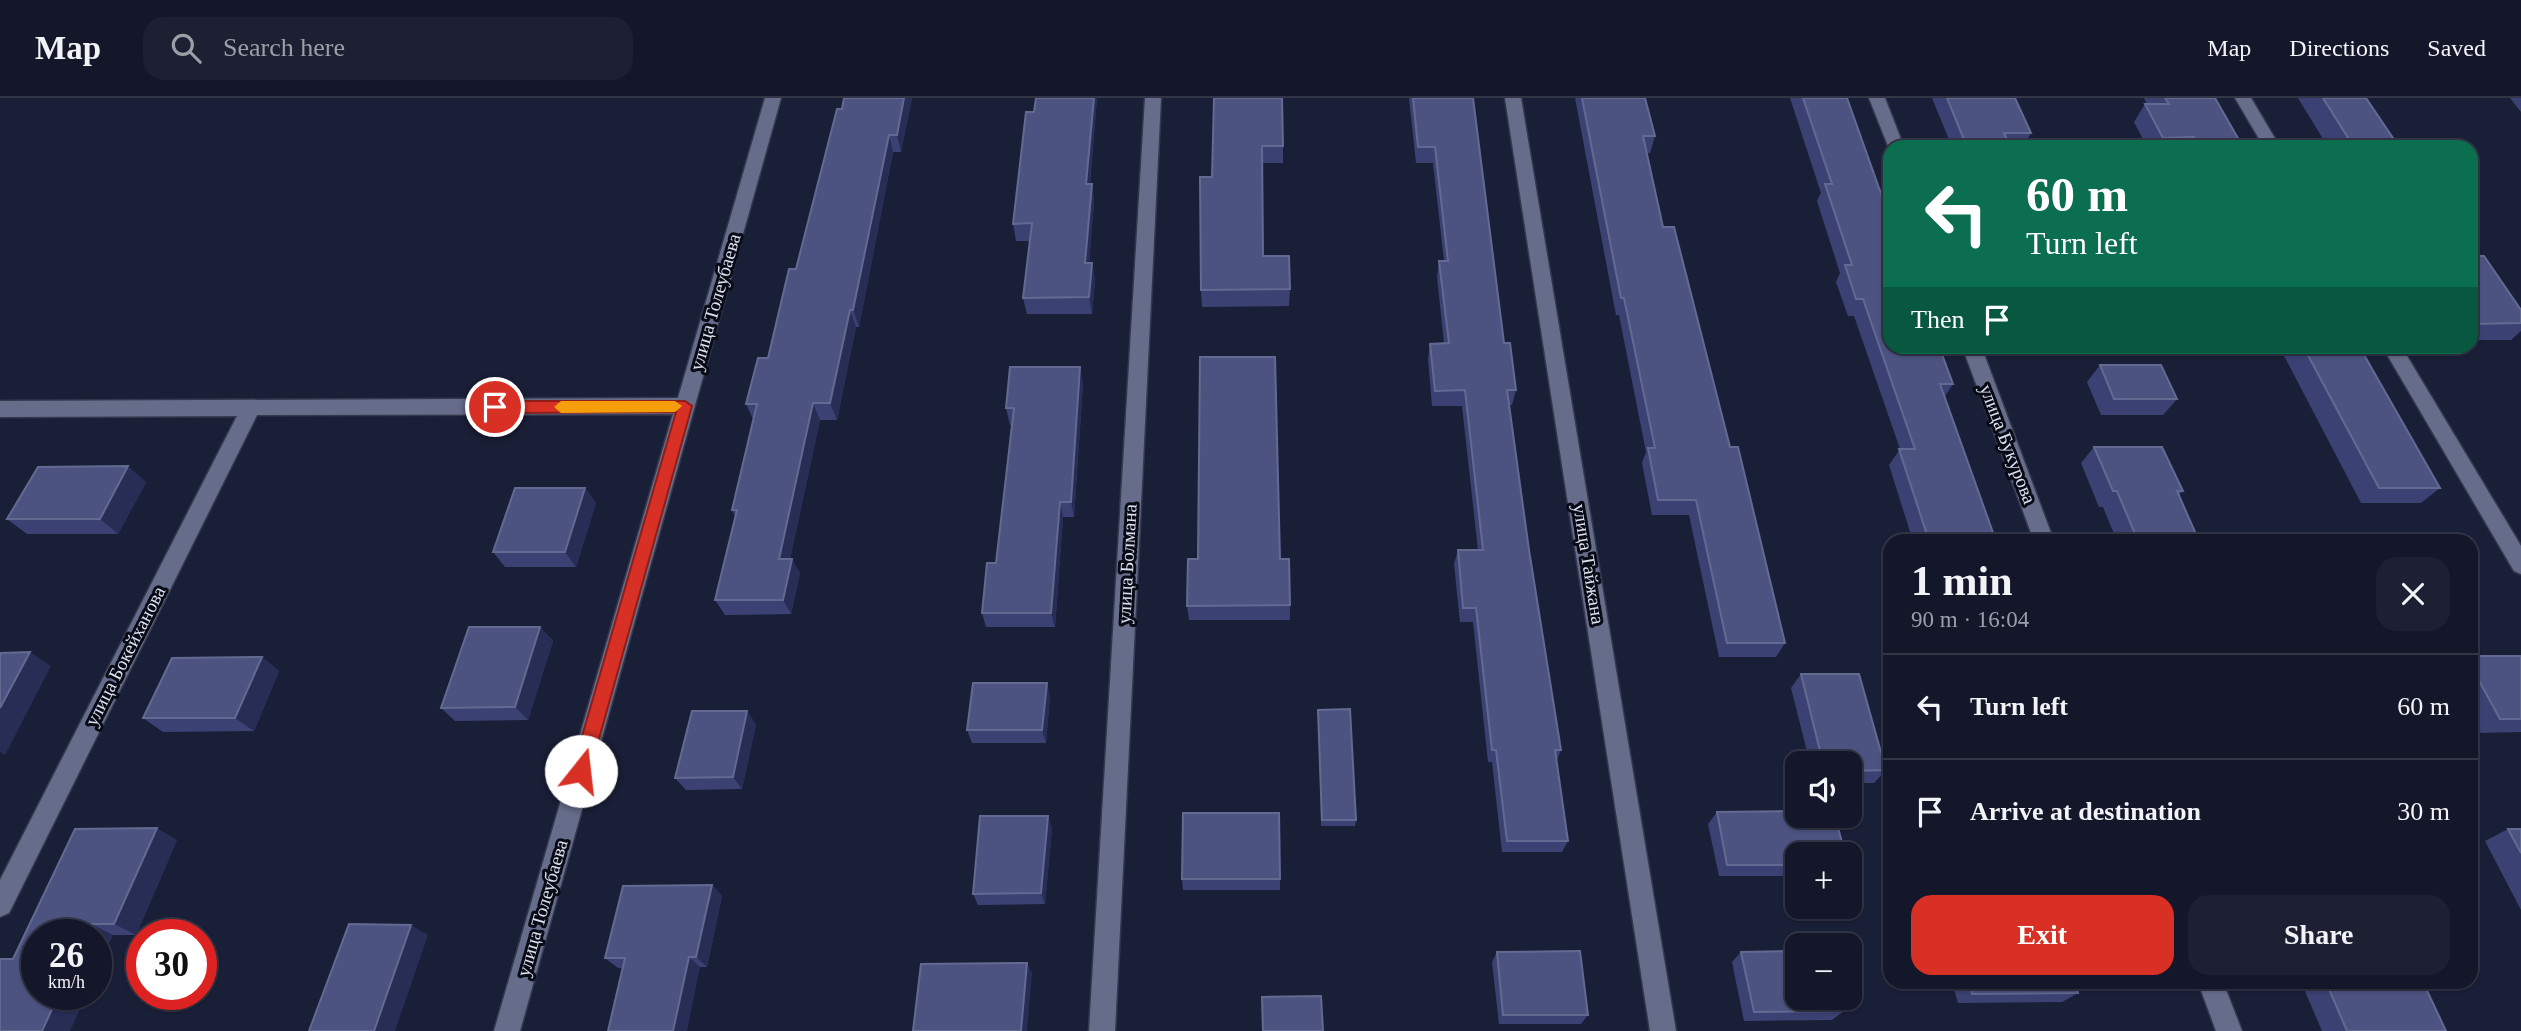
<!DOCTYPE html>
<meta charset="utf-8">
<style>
:root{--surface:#14172a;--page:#1d2032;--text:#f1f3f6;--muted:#9d9fa8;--line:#333647;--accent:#d93025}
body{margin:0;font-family:Georgia,serif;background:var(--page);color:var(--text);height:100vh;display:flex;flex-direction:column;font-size:26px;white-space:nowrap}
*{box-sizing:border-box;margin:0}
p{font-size:23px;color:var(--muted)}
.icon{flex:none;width:38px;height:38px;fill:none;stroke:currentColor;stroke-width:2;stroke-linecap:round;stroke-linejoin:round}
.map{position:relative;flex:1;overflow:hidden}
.details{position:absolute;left:1883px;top:436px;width:595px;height:455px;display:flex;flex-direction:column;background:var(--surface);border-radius:21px;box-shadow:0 2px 5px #0004,0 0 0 2px var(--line)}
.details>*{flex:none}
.top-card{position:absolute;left:1883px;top:42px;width:595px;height:214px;border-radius:21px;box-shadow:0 2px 5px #0004,0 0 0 2px var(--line);background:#0b6e4f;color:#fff;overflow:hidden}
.controls{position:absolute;left:1785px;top:653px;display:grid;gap:14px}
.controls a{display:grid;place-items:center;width:77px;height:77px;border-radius:14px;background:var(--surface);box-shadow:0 2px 5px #0004,0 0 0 2px var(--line);font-size:35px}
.speed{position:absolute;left:21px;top:821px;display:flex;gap:14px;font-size:35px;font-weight:700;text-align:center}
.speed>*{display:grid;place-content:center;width:91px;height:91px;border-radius:50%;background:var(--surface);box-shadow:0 2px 5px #0004,0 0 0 2px var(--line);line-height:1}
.speed small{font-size:18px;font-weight:400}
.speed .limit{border:10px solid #d22;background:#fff;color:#111}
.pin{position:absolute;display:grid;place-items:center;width:60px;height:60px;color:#fff;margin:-30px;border:4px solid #fff;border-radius:50%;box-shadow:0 2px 7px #0007}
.me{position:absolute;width:77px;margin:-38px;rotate:16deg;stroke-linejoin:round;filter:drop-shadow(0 0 5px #0008)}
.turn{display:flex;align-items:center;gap:24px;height:147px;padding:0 28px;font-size:32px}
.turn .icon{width:91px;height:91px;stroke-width:2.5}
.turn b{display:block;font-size:49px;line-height:60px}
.then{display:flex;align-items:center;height:66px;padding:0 28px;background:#0003;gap:14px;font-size:26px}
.round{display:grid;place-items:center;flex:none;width:74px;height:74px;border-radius:21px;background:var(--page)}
.headline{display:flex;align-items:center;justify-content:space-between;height:119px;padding:0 28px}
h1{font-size:42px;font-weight:700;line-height:52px}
.primary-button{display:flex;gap:14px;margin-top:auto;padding:14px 28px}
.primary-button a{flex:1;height:80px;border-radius:21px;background:var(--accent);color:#fff;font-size:28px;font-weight:700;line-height:80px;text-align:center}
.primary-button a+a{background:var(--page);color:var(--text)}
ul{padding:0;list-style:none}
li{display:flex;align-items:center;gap:21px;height:105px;padding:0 28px;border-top:2px solid var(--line)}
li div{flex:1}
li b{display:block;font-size:26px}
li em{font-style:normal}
header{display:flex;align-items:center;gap:42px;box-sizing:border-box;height:98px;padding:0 35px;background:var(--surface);border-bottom:2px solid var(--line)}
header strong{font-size:33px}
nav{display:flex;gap:38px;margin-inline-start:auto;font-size:24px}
.search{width:490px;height:63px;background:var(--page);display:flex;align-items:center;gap:18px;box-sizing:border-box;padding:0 24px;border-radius:21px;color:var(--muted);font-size:26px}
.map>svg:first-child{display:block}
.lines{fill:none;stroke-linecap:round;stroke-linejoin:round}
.minor-casing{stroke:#35384d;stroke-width:3}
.minor{fill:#666d8b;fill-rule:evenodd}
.wall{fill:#3b4273}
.shaded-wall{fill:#272d55}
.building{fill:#4d5380;stroke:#636a92;stroke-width:2}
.route{fill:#d93025;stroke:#8d1f18;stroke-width:2}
.slow{fill:#f59e0b}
.labels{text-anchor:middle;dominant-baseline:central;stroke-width:6;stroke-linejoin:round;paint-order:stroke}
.street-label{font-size:19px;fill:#dde2f3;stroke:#080a15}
</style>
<header>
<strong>Map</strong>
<div class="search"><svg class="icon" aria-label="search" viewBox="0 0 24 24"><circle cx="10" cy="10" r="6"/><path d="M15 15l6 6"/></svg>Search here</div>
<nav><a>Map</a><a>Directions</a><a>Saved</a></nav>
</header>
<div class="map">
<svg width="2521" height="933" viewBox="0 0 2521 933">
<rect width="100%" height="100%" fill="#1a1f38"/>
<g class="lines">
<g class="minor-casing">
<g id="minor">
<path d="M765 0H781L520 933H494L673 316 257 317 9 815 0 819V782L237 318 0 319V303L678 300Z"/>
<path d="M1145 0H1161L1115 933H1089Z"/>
<path d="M1505 0H1521L1676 933H1650Z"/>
<path d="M1869 0H1885L1904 49H1890V53Z"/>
<path d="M2235 0H2251L2280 49H2264Z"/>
<path d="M1962 248H1981L2054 443H2034Z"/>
<path d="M2382 248H2401L2521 448V476L2514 473Z"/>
<path d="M2198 884H2223L2242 933H2216Z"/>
</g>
</g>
<use href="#minor" class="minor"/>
</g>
<g class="wall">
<path d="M844 0H912L901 54H893L859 229H856L837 322H820L790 461 800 475 791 516 725 517 715 502 735 418 732 412 753 321 746 306 768 260 796 171Z"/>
<path d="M1036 0H1097L1090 86H1092L1094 103 1089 165H1092L1095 182 1092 216H1027L1023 200 1030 143H1016L1013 126Z"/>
<path d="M1214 0 1283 48V65H1262L1263 158 1290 191 1289 208 1202 209 1201 192 1212 79Z"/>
<path d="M1409 0H1473L1504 245 1516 292 1512 307H1509L1529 452 1561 652 1556 664 1568 743 1562 754H1502L1492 664H1488L1473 524H1460L1454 466 1458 452H1478L1462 308H1432L1428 261 1430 246 1444 245 1437 179 1439 163H1444L1433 65H1416Z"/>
<path d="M1575 0H1645L1655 38 1650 55H1647L1663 129 1730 349 1785 545 1776 559H1719L1689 417H1652L1642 365 1646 354 1619 217H1616Z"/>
<path d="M1790 0H1847L1890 248 1953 286 1945 298 1996 443H1913L1889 367 1900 351 1854 218H1848L1836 184 1840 175 1817 103 1821 95Z"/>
<path d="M1932 0H2015L2031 35 2023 49H1952Z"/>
<path d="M2144 0H2215L2243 49H2147L2134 24 2145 6H2147Z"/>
<path d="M2298 0H2366L2397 46 2395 49H2328Z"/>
<path d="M2510 0H2521V14Z"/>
<path d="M2471 158 2521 212V233L2511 242H2471Z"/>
<path d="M2279 248H2359L2440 390 2421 405H2361Z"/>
<path d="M2100 267 2177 301 2163 317H2101L2087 284Z"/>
<path d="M1083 285 1074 419H1063L1055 529H986L982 515 996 465 1012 327H1010L1006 310Z"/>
<path d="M2094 349 2183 393 2179 397 2199 443H2117L2103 409H2099L2081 365Z"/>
<path d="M146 384 118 436H27L7 421Z"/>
<path d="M585 390 596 405 576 469H505L493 454Z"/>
<path d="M1280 461 1290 507V522H1189L1187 508Z"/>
<path d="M540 529 553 543 528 622 455 623 441 610Z"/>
<path d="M2471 558H2521V634L2478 635 2471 621Z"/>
<path d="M262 559 279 573 254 633 163 634 143 620Z"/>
<path d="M1801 576 1886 672 1874 685H1850V665H1810L1791 590Z"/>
<path d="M1050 598 1046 645H972L967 632Z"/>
<path d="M1318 612 1356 722 1355 728H1321Z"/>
<path d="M756 626 742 691 686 692 675 680Z"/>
<path d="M1717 714 1797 756V778H1719L1708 726Z"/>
<path d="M1052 730 1045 806 978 807 973 796Z"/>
<path d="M2508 731H2521V812L2485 743Z"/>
<path d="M177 742 136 837H113L13 861Z"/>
<path d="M1182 781H1280V792H1183Z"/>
<path d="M712 787 722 798 707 869 618 870 605 860Z"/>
<path d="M1497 854 1588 917 1581 926H1499L1492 864Z"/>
<path d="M1741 854 1844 913 1832 922 1744 923 1732 864Z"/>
<path d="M1952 884H2075L2078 895 2062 904 1958 905Z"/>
<path d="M2301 884H2423L2446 933H2322Z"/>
</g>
<g class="shaded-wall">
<path d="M904 0H912L901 54 897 37Z"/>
<path d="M1094 0H1097L1088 103 1086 86Z"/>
<path d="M889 37 893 54 859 229 853 212Z"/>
<path d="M1092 86 1094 103 1088 182 1085 165Z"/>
<path d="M1092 165 1095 182 1092 216 1089 199Z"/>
<path d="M850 212 856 229 837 322 830 305Z"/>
<path d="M1080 269 1083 285 1074 419 1071 404Z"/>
<path d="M813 305 820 322 787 476 779 461Z"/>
<path d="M128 368 146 384 118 436 100 421Z"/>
<path d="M585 390 596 405 576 469 565 454Z"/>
<path d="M1060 404 1063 419 1055 529 1051 515Z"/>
<path d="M792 461 800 475 791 516 783 502Z"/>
<path d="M540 529 553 543 528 622 515 609Z"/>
<path d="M30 554 51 568 5 657 0 654V610Z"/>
<path d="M262 559 279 573 254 633 235 620Z"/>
<path d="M1047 585 1050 598 1046 645 1042 632Z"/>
<path d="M747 613 756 626 742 691 733 679Z"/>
<path d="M1048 718 1052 730 1045 806 1041 795Z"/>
<path d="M157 730 177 742 136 837 114 826Z"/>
<path d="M712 787 722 798 707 869 696 859Z"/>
<path d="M91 826 113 837 96 875V836H86Z"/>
<path d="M411 827 428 837 395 933H374Z"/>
<path d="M689 859 700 869 687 933H673Z"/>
<path d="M1027 865 1032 875 1027 933H1021Z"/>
<path d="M59 896H87L70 933H42Z"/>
</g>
<g class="building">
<path d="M844 0H904L897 37H889L853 212H850L830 305H813L779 461H792L783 502H715L737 412H732L757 306H746L758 260H768L789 171H796L837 11H842Z"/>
<path d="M1036 0H1094L1086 86H1092L1085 165H1092L1089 199 1023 200 1032 125 1013 126 1026 14H1034Z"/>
<path d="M1214 0H1282L1283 48H1262L1263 158H1289L1290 191 1201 192 1200 79H1212Z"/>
<path d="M1413 0H1473L1504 245H1510L1516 292H1507L1529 452 1561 652H1555L1568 743H1507L1496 652H1492L1476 510H1463L1458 452H1483L1465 292 1435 293 1430 246 1449 245 1439 163H1448L1435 49H1418Z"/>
<path d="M1582 0H1645L1655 38H1643L1663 129H1674L1730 349H1738L1785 545H1727L1696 402H1658L1648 350H1655L1624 200H1621Z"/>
<path d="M1803 0H1847L1890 121V248H1935L1936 251H1940L1953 286H1940L1996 443H1929L1899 351H1915L1863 201H1856L1845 167H1852L1825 86H1832Z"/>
<path d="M1947 0H2015L2031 35H2004L2010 49H1967Z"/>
<path d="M2165 0H2215L2243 49H2200L2194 39 2163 40 2145 6H2169Z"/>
<path d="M2323 0H2366L2397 46H2352Z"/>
<path d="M2471 158H2484L2521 212V225L2471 226Z"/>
<path d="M2303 248H2359L2440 390H2379Z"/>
<path d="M1200 259H1275L1280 461H1289L1290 507 1187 508 1188 461H1198Z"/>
<path d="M2100 267H2161L2177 301H2114Z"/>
<path d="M1010 269H1080L1071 404H1060L1051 515H982L987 465H996L1014 310H1006Z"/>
<path d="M2094 349H2162L2183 393H2177L2199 443H2138L2117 393H2113Z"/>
<path d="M128 368 100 421H7L38 369Z"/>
<path d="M515 390H585L565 454H493Z"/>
<path d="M469 529H540L515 609 441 610Z"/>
<path d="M30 554 0 610V555Z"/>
<path d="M2471 558H2521V621H2500L2471 568Z"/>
<path d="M262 559 235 620H143L172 560Z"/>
<path d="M1801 576H1859L1886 672 1850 673V665H1823Z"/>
<path d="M973 585H1047L1042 632H967Z"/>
<path d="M1350 611 1356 722H1322L1318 612Z"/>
<path d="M692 613H747L733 679 675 680Z"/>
<path d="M1797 713V718H1835L1845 756H1797V767H1727L1717 714Z"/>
<path d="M1183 715H1279L1280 781H1182Z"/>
<path d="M980 718H1048L1041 795 973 796Z"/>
<path d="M157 730 114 826H91L86 836H37V896H59L42 933H0V861H13L75 731Z"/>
<path d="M2508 731H2521V755Z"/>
<path d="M712 787 696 859H689L673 933H608L625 860H605L623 788Z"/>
<path d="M349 826 411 827 374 933H309Z"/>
<path d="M1580 853 1588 917H1503L1497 854Z"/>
<path d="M1797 853V900H1840L1844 913 1754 914 1741 854Z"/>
<path d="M1027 865 1021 933H913L921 866Z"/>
<path d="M1969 884H2075L2078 895 1972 896Z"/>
<path d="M2326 884H2423L2446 933H2347Z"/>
<path d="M1321 898 1323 933H1263L1262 899Z"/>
</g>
<path class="route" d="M495 303H685L692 308 590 673 587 678 581 681 575 678 572 673 676 314 495 315 488 309Z"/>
<path class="slow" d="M561 303H675L682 308 675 314 561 315 554 309Z"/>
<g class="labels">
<g class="street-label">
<text transform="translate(715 204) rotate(-74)">улица Толеубаева</text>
<text transform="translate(2008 346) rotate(69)">улица Букурова</text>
<text transform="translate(1127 466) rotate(-87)">улица Болмана</text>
<text transform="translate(1589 466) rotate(81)">улица Тайжана</text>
<text transform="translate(125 558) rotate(-63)">улица Бокейханова</text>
<text transform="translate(542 810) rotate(-74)">улица Толеубаева</text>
</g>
</g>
</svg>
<div class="controls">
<a><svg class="icon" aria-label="sound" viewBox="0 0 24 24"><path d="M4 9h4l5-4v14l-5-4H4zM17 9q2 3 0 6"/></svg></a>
<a>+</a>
<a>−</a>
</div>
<div class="speed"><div>26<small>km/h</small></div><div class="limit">30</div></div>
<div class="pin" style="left:495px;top:309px;background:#d93025"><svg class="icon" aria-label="arrive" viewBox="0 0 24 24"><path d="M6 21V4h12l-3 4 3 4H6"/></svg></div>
<svg class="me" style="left:581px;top:673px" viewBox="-20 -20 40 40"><circle r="19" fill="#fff"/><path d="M0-13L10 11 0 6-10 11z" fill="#d93025"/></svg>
<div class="top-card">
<div class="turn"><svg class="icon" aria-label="left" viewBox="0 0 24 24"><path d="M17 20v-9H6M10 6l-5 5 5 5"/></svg><div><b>60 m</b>Turn left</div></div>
<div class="then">Then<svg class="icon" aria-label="arrive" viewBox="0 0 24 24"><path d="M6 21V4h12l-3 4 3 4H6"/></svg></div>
</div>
<section class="details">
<div class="headline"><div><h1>1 min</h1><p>90 m · 16:04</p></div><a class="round"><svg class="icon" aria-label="close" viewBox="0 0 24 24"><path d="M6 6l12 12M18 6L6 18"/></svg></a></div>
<ul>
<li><svg class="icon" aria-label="left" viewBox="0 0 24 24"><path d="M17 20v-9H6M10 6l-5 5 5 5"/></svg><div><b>Turn left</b></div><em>60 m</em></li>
<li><svg class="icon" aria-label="arrive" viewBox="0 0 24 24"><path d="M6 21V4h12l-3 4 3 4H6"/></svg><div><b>Arrive at destination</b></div><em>30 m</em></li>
</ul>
<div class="primary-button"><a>Exit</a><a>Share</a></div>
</section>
</div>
